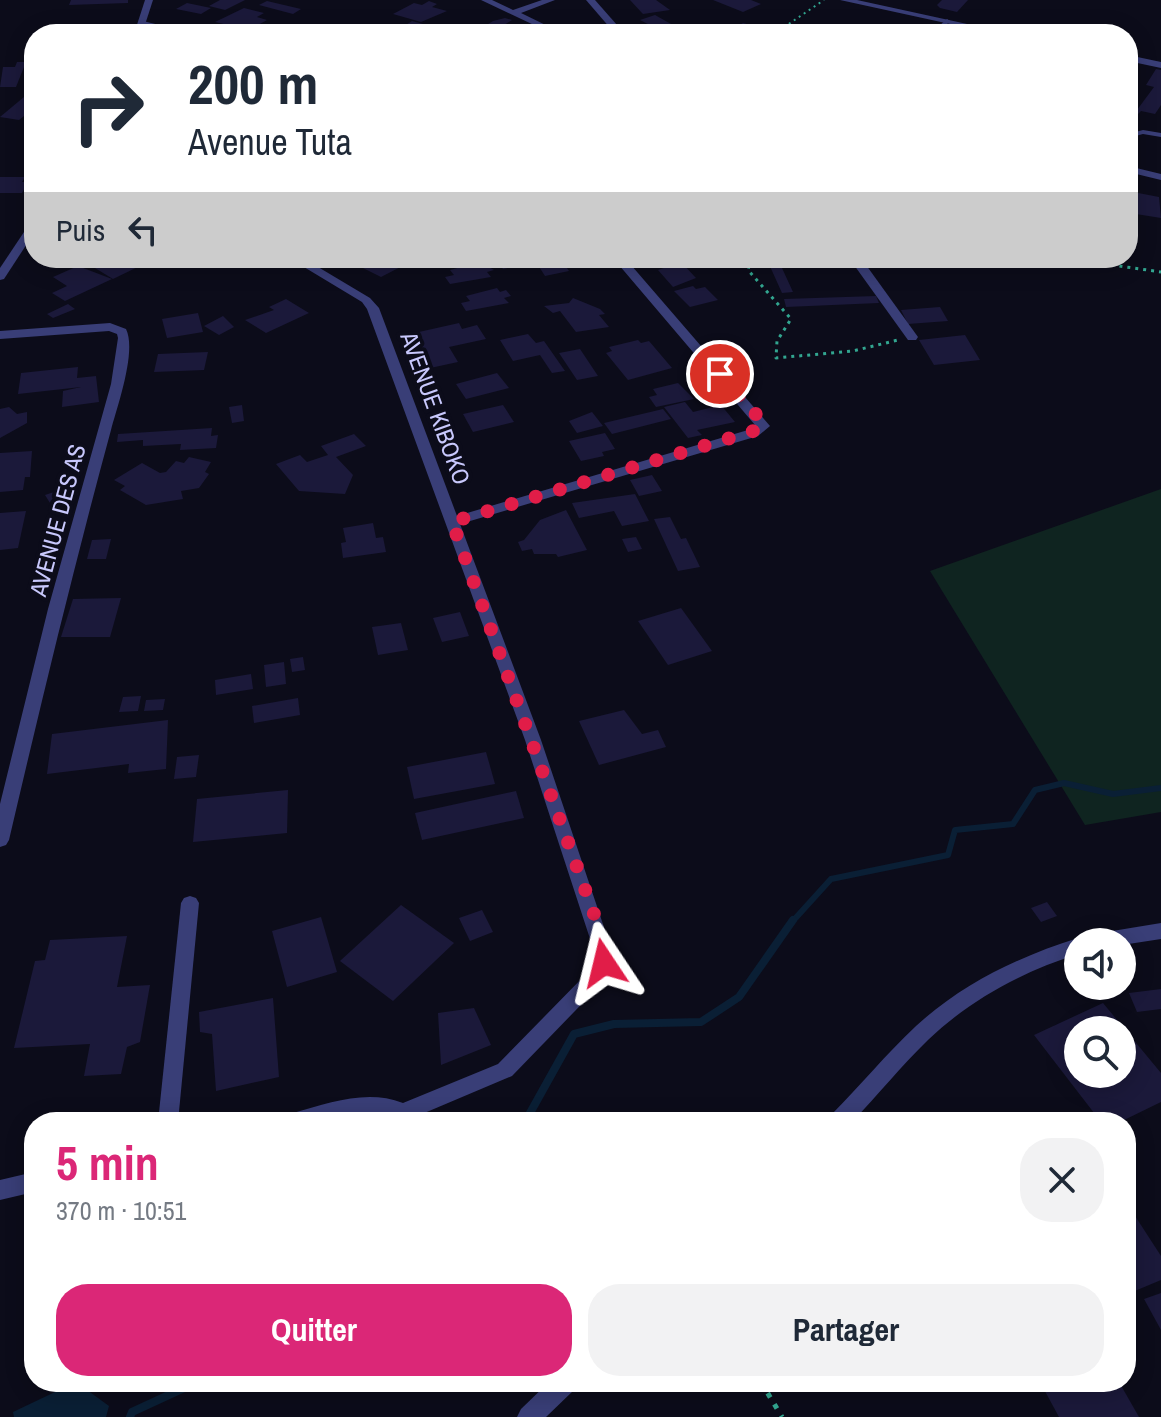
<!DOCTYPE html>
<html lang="fr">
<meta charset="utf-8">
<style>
:root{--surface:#fff;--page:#f2f2f3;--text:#1f2937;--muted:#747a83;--accent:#db2777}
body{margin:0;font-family:"Archivo Narrow",sans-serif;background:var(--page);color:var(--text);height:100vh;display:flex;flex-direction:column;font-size:30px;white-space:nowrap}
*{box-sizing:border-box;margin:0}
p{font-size:26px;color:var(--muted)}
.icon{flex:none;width:44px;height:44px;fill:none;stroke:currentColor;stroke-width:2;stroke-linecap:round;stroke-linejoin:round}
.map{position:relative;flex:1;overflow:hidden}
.panel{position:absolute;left:24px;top:1112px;width:1112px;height:280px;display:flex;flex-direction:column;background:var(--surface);border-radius:32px;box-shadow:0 4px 20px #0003}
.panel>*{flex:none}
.top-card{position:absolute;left:24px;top:24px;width:1114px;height:244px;border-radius:32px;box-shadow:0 4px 20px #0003;background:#fff;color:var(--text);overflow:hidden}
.fabs{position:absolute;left:1064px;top:928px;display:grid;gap:16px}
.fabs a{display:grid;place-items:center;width:72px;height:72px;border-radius:50%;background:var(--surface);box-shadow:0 4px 20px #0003;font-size:40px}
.pin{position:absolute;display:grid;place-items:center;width:68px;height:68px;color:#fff;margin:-34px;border:4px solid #fff;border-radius:50%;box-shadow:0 2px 8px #0007}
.me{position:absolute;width:88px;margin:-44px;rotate:350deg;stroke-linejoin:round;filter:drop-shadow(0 0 6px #0008)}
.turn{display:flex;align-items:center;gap:28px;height:168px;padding:0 32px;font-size:36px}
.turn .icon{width:104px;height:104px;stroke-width:2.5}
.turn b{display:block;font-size:56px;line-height:68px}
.then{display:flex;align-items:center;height:76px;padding:0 32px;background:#0003;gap:16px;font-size:30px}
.round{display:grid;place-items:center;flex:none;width:84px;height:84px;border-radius:32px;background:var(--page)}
.head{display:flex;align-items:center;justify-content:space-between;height:136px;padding:0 32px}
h1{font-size:48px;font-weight:800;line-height:60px;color:var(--accent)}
.button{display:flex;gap:16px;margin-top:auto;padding:16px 32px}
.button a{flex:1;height:92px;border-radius:32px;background:var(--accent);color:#fff;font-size:32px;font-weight:800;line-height:92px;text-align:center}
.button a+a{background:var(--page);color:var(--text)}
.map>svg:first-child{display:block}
.green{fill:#0f2420}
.water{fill:#0a1f35}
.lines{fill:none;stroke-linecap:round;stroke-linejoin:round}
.stream-far1{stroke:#0a1f35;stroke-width:6}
.stream{stroke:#0a1f35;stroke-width:8}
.building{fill:#1b193a;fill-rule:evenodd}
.path-far2{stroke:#32a690;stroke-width:2;stroke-dasharray:2 4;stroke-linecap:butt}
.path-far1{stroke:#32a690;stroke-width:3;stroke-dasharray:3 5;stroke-linecap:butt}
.path{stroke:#32a690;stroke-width:5;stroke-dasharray:5 8;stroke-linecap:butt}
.service{fill:#393e77;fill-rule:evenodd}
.minor{fill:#393e77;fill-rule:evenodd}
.tertiary{fill:#393e77;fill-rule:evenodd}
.route{stroke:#e11d48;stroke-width:14;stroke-dasharray:0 25.2}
.labels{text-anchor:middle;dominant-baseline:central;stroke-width:8;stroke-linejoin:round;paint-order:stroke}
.street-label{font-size:24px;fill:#c8c8fc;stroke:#0c0c1a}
</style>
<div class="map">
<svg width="1161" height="1417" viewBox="0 0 1161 1417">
<rect width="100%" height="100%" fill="#0c0c1a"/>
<path class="green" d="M1161 489V812L1085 825 930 571Z"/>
<path class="water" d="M76 1382 109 1406 106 1417H14L13 1412Z"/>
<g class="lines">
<path class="stream-far1" d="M792 922 831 879 948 855 955 830 1013 824 1035 790 1064 783 1113 794 1161 788"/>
<g class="stream">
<path d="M525 1122 574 1034 614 1024 701 1022 739 997 793 920"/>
<path d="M130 1417 132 1412 197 1382"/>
</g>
</g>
<g class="building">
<path d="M71 0H128V3L69 5Z"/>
<path d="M220 0H245L225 10 209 6Z"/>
<path d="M630 0H656L670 10 643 14Z"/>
<path d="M713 0H751L761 4 743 12Z"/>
<path d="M942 0H968L957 12 940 8 937 5Z"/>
<path d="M267 1 301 9 293 14 259 5Z"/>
<path d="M429 1 437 4 432 7 447 11 421 22 393 14 414 3 422 5Z"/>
<path d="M187 3 211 8 201 14 176 9Z"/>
<path d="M244 8 264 13 257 17 267 20 249 30 215 22Z"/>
<path d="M655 15 680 29 665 33 640 20Z"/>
<path d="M505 18 512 20 490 34H472L493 21Z"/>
<path d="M412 21 423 24 417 28 445 34 398 30Z"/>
<path d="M743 23 772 31 756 34 735 28Z"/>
<path d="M17 62H26L16 87H0L3 67H15Z"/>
<path d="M1156 69 1161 70V105L1155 114 1141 111 1136 116 1128 114V107L1137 110 1154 87 1146 85Z"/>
<path d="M24 97 34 98V108L19 120 0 117Z"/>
<path d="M0 177H25L22 182H28L22 193H0Z"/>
<path d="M1128 191 1159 197 1161 218 1136 214 1138 211 1128 209Z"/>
<path d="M117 258H140L148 262 113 279 95 268Z"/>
<path d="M369 258 387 259 418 258 381 277 357 265Z"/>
<path d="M496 258H560L569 271 545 276 536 262 503 269Z"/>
<path d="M793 260 796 267 782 268 793 292 782 293 768 262Z"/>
<path d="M480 262 494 270 487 272 491 277 450 284 445 277 454 275 450 270Z"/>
<path d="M681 262 696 278 673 287 658 270Z"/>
<path d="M78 266 112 279 65 301 52 293 67 286 53 277Z"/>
<path d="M693 286 696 289 705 287 718 300 690 307 674 291Z"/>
<path d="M497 288 500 292 506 290 511 296 504 298 509 303 466 311 461 303 470 301 466 296Z"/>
<path d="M876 296 879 303 786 307 784 299Z"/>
<path d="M573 298 600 309 605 314 599 315 609 327 576 332 560 311 553 313 544 306 569 303Z"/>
<path d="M286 299 309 313 266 333 245 320 274 310 269 307Z"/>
<path d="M68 304 75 309 53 318 47 314Z"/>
<path d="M940 307 948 321 908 324 901 310Z"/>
<path d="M198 313 203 332 167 338 162 319Z"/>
<path d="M223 316 234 327 219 335 204 326Z"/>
<path d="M459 323 462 329 477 325 486 339 449 347 458 362 421 370 401 336Z"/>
<path d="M528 334 536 343 544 341 565 371 552 373 540 355 513 361 500 340Z"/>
<path d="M965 335 980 360 934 365 919 340Z"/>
<path d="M638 340 641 343 649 341 672 368 628 380 606 353 612 351 609 347Z"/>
<path d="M580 349 598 376 577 380 559 353Z"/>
<path d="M208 352 204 370 154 372 158 354Z"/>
<path d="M78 367 77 378 96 376 99 402 62 407 63 391 81 387 18 394 21 373Z"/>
<path d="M497 373 509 388 466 399 456 384Z"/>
<path d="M678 383 694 399 656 407 649 397 657 395 653 389Z"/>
<path d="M685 402 693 412 721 405 735 422 697 430 702 435 688 438 664 407Z"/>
<path d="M242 405 244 421 232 423 229 407Z"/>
<path d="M503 405 514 422 473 432 463 414Z"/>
<path d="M9 407 17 414 27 412V423L0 438V409Z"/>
<path d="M663 409 671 419 612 434 604 423Z"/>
<path d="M592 412 603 426 577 433 569 421Z"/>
<path d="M212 428 211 436 218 435 216 448 180 450 181 444 143 446V440L117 442 118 434Z"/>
<path d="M605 433 615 449 602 452 604 456 581 461 569 441Z"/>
<path d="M354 434 366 446 336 457 353 475 345 494 299 491 276 464 300 455 307 462 328 455 321 446Z"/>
<path d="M32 451 30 477H25L23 490 0 492V453Z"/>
<path d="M189 457 211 462 205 472 209 474 199 488 181 491 183 499 146 505 120 490 125 486 114 480 142 463 160 473 166 472 176 461 184 463Z"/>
<path d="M652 475 662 491 639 496 630 480Z"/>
<path d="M69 487 78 494 66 503H50L45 495Z"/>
<path d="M635 494 649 521 622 526 614 511 579 518 572 503Z"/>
<path d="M566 510 587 550 558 557 556 554H534L532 549 522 551 518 542 524 540 540 520Z"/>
<path d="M26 511 18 548 0 550V513Z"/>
<path d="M670 517 681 539 686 538 700 567 678 571 654 519Z"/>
<path d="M373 523 376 538 383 537 386 552 343 558 341 543 346 542 343 528Z"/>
<path d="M636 537 642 549 628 552 622 539Z"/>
<path d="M111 539 106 559H87L92 540Z"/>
<path d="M121 598 110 637H61L73 599Z"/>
<path d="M681 608 712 651 668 665 638 621Z"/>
<path d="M460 612 469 636 442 642 433 618Z"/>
<path d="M401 623 408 650 378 655 372 627Z"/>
<path d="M303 657 305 670 292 672 290 659Z"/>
<path d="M284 662 286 684 266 687 264 665Z"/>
<path d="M251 674 253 689 216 695 215 680Z"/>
<path d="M141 696 138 711 119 712 123 697Z"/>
<path d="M298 698 300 715 254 723 252 706Z"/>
<path d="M165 699 163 710 144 711 146 700Z"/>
<path d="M624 710 642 734 658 730 666 747 599 765 579 721Z"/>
<path d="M168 720 166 769 128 773 129 764 47 774 52 734Z"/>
<path d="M486 752 495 784 414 799 407 767Z"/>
<path d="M199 755 196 777 174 779 177 757Z"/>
<path d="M288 790 287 833 193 842 197 799Z"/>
<path d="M516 791 524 818 422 840 415 813Z"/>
<path d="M1047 902 1057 916 1041 922 1031 908Z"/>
<path d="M401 905 454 943 393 1001 340 961Z"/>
<path d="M482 910 493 932 470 941 459 918Z"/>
<path d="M321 917 337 972 287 987 272 931Z"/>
<path d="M127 936 117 987 150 985 140 1042 127 1047 121 1074 84 1076 90 1044 14 1048 35 961 45 960 50 940Z"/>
<path d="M1161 989V1009L1137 1012 1129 993Z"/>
<path d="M273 998 279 1077 216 1091 212 1034 200 1032 199 1012Z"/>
<path d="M1103 1003 1161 1073V1102L1120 1122H1101L1034 1035ZM1078 1030H1122V1074H1078Z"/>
<path d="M474 1008 491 1045 441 1065 438 1013Z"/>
<path d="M1126 1202 1161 1256V1280L1130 1293 1126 1288Z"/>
<path d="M1161 1293V1330L1144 1299Z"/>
<path d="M1040 1382H1119L1139 1417H1059Z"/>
</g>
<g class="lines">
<path class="path-far2" d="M774 34 824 0"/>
<g class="path-far1">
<path d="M751 258 748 270 791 319 777 341 776 358 853 351 898 340"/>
<path d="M1064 258 1161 272"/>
<path d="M878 266 955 258"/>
</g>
<path class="path" d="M761 1382 782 1417"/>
<g class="service">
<path d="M947 19 950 21 937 34H930Z"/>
<path d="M1143 130 1161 133V137L1143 134 1128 138V134Z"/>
</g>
<g class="minor">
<path d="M481 0H492L513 10 542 0H555L521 13 564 34H553Z"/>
<path d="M586 0H595L617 25V29H611Z"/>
<path d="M840 0H857L1013 34H996Z"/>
<path d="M143 21 188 32 189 34H174L140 26V22Z"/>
<path d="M1128 55 1161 62V68L1128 61Z"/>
<path d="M1128 166 1161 174V180L1128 172Z"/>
<path d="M289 258H303L370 298 379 308 457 516 748 430 755 425 613 258H625L770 426 758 436 460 524 541 740 613 954 605 980 512 1076 422 1114 426 1122H401L390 1116 374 1115 329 1122H283L286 1115 293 1113C330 1103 366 1089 403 1103L498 1064 590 970 595 954 525 740 367 309 362 302Z"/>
<path d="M849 258H861L918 337 916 340H908Z"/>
<path d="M110 323 126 329C137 351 117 407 111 430 74 566 41 703 9 840L6 845 0 847V804L48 609 111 384 118 338 117 334 109 331 0 339V331Z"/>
<path d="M190 896 196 898 199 903 178 1122H158L181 903 184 898Z"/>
<path d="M1161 923V939L1122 945V942H1078V954C1022 972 971 999 928 1040 901 1066 878 1095 852 1122H828L831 1115C860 1086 886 1054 916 1026 963 983 1018 957 1078 938L1085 942 1087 937 1094 934Z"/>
<path d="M34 1172V1192L0 1200V1180Z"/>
<path d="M549 1382H578L574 1390 546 1417H517L521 1409Z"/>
</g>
<g class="tertiary">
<path d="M145 0H153L142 34H134Z"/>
<path d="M34 222V233L4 279 0 280V268L30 223Z"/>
</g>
</g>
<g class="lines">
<path class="route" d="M604 963 594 914 452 522 760 429 762 421 720 374"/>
</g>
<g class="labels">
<g class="street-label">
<text transform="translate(436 408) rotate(70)">AVENUE KIBOKO</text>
<text transform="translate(57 520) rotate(-75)">AVENUE DES AS</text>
</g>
</g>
</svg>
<div class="fabs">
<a><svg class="icon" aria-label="sound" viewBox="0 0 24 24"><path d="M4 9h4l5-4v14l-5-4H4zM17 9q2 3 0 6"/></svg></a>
<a><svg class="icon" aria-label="search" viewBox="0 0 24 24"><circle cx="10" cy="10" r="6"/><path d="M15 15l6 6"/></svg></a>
</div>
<div class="pin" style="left:720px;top:374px;background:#d93025"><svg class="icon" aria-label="arrive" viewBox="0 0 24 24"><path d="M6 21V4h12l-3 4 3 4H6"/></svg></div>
<svg class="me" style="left:604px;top:963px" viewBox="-20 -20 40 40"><path d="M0-17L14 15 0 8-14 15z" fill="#e11d48" stroke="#fff" stroke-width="4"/></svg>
<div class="top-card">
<div class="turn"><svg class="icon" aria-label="right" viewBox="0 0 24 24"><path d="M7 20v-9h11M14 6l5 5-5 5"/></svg><div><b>200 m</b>Avenue Tuta</div></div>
<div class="then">Puis<svg class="icon" aria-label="left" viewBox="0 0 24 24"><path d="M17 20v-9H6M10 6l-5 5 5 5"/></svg></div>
</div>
<section class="panel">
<div class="head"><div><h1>5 min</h1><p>370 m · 10:51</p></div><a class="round"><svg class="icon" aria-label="close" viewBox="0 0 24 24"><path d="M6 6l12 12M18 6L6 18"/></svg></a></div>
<div class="button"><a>Quitter</a><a>Partager</a></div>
</section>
</div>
